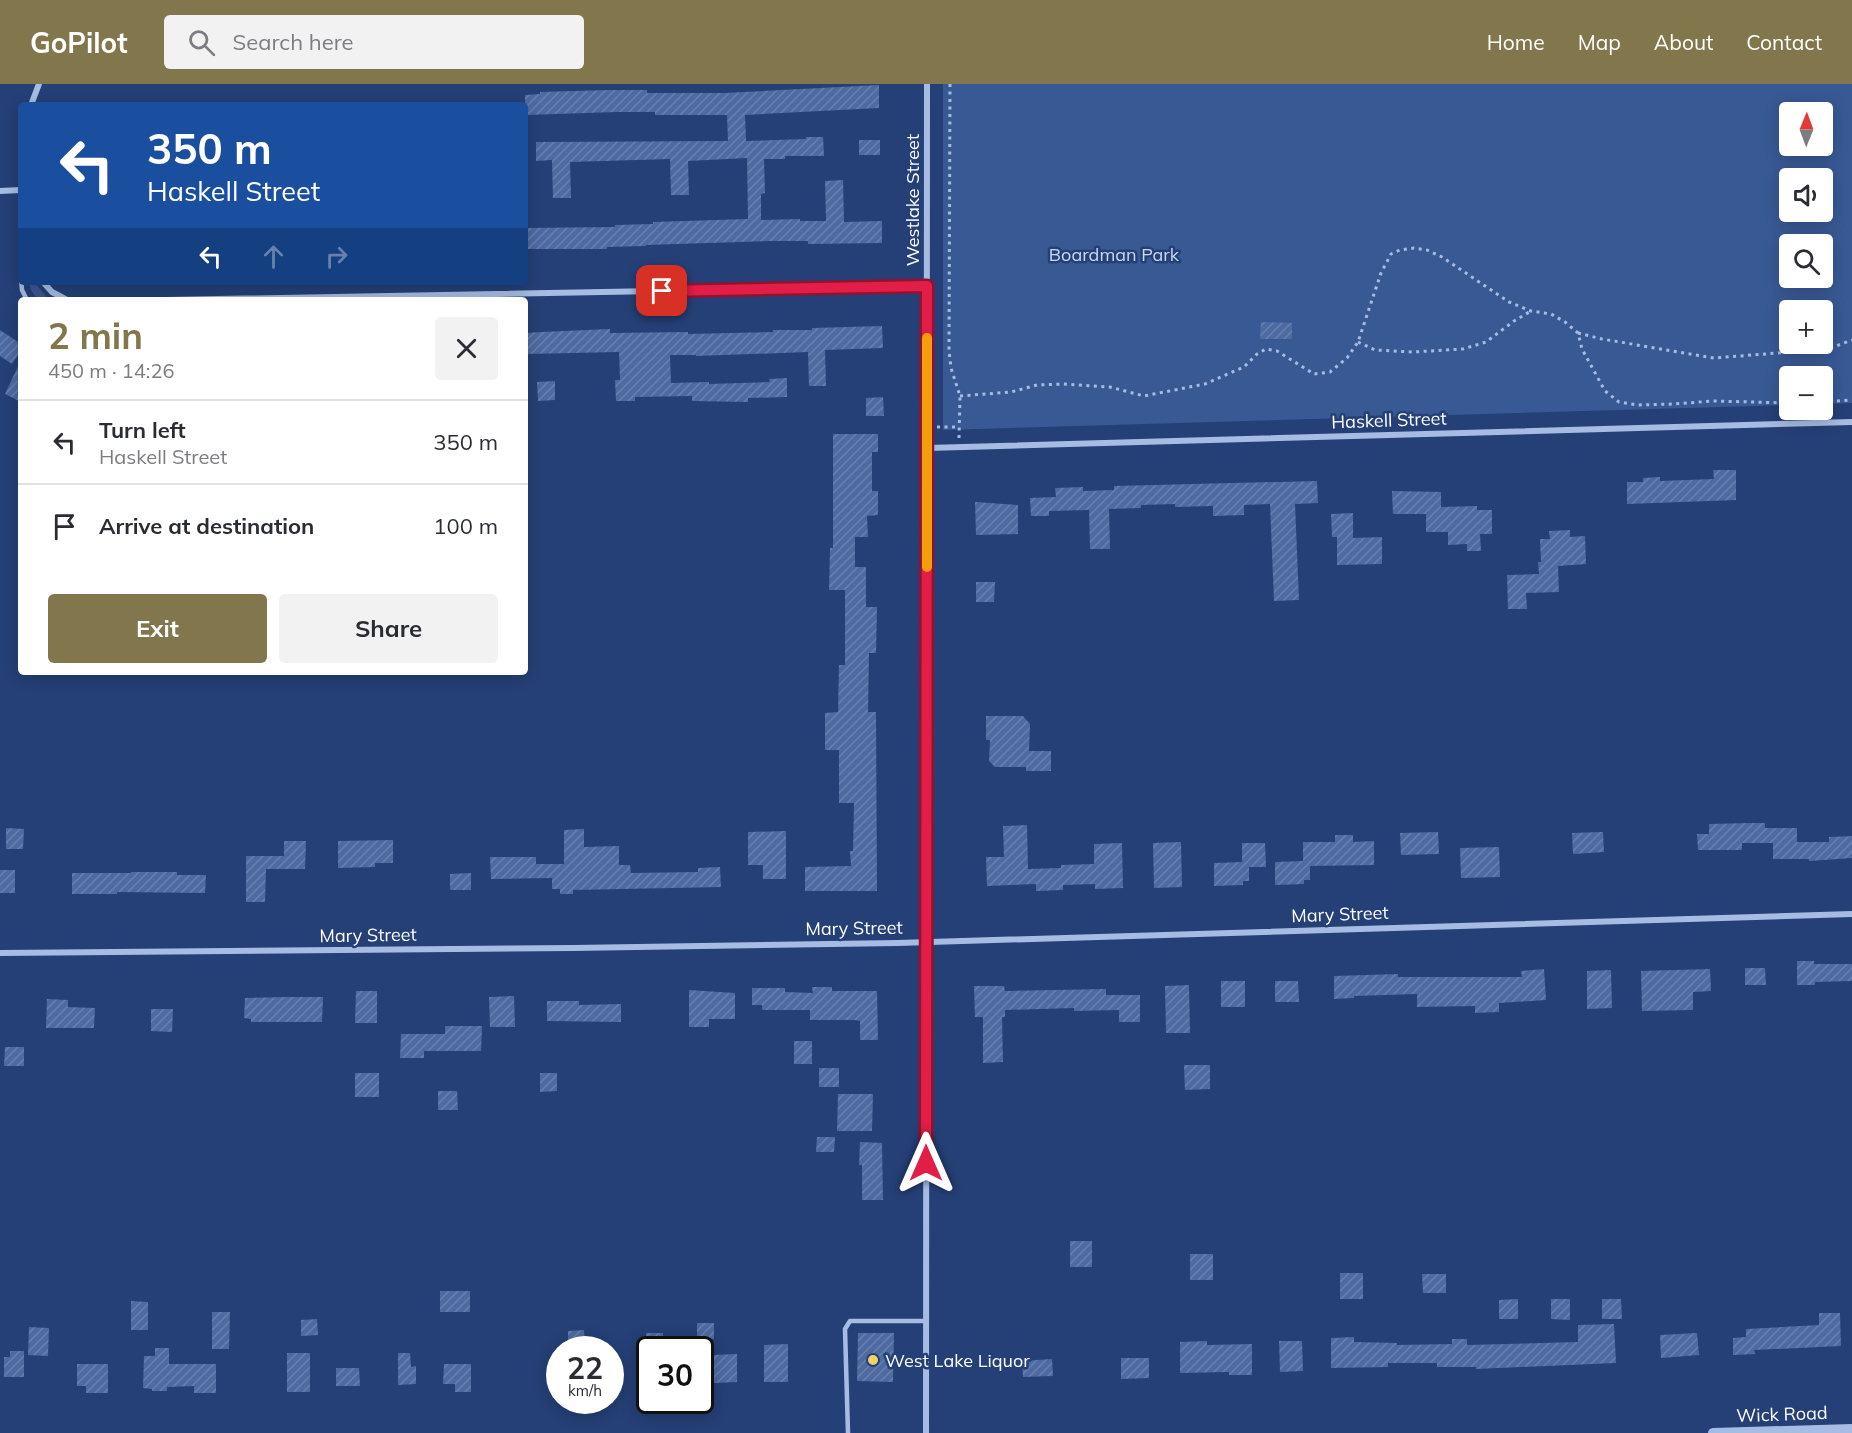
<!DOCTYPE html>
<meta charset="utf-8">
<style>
:root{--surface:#fff;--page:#f2f2f3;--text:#2b2b33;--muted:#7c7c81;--line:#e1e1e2;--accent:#82774c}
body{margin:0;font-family:Mulish,sans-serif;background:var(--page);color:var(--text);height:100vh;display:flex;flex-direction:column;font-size:22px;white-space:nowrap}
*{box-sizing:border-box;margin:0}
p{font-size:20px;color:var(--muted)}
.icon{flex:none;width:33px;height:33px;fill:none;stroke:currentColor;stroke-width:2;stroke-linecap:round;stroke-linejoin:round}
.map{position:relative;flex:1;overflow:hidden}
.sheet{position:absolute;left:18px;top:213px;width:510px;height:378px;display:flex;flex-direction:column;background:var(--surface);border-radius:6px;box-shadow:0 3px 15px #0003}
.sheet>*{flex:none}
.top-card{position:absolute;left:18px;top:18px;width:510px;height:183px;border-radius:6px;box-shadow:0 3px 15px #0003;background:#1a4fa0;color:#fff;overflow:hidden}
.needle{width:39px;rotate:1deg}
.controls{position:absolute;left:1779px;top:18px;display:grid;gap:12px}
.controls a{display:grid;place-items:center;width:54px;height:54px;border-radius:6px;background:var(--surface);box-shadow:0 3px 15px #0003;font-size:30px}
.speed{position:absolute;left:546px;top:1252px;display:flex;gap:12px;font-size:30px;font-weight:700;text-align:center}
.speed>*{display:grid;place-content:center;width:78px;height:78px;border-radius:50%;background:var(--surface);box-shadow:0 3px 15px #0003;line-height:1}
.speed small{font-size:15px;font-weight:400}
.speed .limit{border:3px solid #111;border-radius:9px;background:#fff;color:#111}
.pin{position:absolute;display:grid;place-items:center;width:51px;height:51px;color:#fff;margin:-26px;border-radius:12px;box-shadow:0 3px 9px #0006}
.me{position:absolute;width:66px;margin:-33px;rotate:0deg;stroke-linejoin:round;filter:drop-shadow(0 0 4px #0008)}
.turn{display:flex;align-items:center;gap:21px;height:126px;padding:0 30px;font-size:27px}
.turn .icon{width:78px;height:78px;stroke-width:2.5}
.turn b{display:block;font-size:42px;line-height:51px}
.lanes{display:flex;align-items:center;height:57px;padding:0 30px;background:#0003;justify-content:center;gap:30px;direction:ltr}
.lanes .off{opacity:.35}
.round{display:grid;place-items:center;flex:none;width:63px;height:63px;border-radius:6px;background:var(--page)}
.summary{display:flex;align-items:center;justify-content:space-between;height:102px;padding:0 30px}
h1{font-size:36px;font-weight:700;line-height:45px;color:var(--accent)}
.button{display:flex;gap:12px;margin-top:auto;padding:12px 30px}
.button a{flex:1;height:69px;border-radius:6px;background:var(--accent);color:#fff;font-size:24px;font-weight:700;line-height:69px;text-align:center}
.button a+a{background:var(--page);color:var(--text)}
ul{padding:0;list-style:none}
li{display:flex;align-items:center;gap:18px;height:84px;padding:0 30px;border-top:2px solid var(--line)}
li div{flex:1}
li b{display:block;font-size:22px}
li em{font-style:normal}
header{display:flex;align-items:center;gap:36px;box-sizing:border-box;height:84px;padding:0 30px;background:var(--accent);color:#fff}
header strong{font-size:28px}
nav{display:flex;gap:33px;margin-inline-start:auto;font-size:21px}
.search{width:420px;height:54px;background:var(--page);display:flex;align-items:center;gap:15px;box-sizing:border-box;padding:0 21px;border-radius:6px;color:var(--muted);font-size:22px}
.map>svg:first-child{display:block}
.grass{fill:url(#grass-tufts)}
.park{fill:#395995;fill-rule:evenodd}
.building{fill:url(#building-hatch)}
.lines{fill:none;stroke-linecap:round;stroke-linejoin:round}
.path{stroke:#a7bce3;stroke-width:3;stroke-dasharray:3 4.5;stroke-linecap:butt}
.service{stroke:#a7bce3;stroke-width:4.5}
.minor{stroke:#a7bce3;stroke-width:6}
.tertiary{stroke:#a7bce3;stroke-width:10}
.route-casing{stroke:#92132f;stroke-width:15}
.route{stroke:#e11d48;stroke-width:10}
.slow{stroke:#f59e0b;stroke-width:10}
.poi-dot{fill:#ecd46b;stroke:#254077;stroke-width:2}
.labels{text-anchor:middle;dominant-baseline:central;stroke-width:5;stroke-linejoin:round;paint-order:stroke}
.street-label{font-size:18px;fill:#fff;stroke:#254077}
.park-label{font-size:18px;fill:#c9d7f3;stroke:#254077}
.poi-label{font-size:18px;fill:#fff;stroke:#254077;text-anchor:start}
</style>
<header>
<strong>GoPilot</strong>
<div class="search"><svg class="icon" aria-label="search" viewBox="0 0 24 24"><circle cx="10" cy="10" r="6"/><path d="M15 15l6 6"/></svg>Search here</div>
<nav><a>Home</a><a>Map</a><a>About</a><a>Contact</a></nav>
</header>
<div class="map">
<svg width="1852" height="1349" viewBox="0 0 1852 1349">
<defs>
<pattern id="grass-tufts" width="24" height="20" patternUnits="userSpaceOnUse" patternTransform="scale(1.5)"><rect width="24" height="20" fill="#395995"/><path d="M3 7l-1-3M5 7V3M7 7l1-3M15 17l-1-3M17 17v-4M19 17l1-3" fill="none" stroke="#5772a5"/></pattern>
<pattern id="building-hatch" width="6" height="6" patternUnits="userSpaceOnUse" patternTransform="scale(1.5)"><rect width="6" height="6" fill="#4d6aa1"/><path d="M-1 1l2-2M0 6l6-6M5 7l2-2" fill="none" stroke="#6880af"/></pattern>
</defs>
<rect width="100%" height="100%" fill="#254077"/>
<path class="grass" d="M29 198H34L49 216H38L31 206Z"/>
<path class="park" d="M943 0H1852V319L1823 320 1822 292H1790L1789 321 943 346ZM1790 28H1822V62H1790ZM1790 94H1822V128H1790ZM1790 160H1822V194H1790ZM1790 226H1822V260H1790Z"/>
<g class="building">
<path d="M879 1V24L745 31 746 57 806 55V53H823L824 72H785V75H764L765 109 761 110V136L800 135V137H826L825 97 843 96 844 138 882 137V159L808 160V157H770L646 161V162L607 163V165H525V144L615 143V141L653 140V138L748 135 747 74 688 77 689 111H671L670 75 570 78 571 114H553L552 76 536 77V58L728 57 727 31H655V28H617L525 31V11L540 10V8L608 6H647V9H725Z"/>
<rect x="859" y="56" width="21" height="15"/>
<path d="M1261 238 1292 239V255H1260Z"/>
<path d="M882 242 883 264 825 266 826 302H809L808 268 696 272V271H670L671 299 709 298V300L770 298 769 295 787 294V313L748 314V318L692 317V312L635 313V317H616L615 296H620L619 268 525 270V249L541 248 610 245V249L688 248V250L773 248V246H812V244Z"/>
<path d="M0 246 21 260V266L12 280 0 272Z"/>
<path d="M21 276V318L5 310Z"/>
<path d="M555 297V316L538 317 537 298Z"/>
<path d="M883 313 884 332H866V314Z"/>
<path d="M833 350H878V368H872V407H878V431L867 432 868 453H855V483H866V523H877L876 569H869L868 628H876L877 807H805V783L851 782 850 767H853L854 719H839V666H825V629L838 628 839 581H845V506H829L830 464H833Z"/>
<path d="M1713 386H1736V416L1627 420V398H1643V394L1660 393V397L1714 395Z"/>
<path d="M1317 397 1318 419 1295 420 1299 516 1274 517 1270 420 1244 421V431L1213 432V422L1175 423V420L1141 421V424L1109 425 1110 465H1090L1089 426 1049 427V432H1031L1030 414 1056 413 1055 404 1083 403V407L1114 406V402Z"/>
<path d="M1392 407 1441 408V423L1477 422V426H1492V450H1480L1481 467H1467V460L1448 461V448H1426V430H1393Z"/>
<path d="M975 418 1018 421V450L976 451Z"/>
<path d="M1353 429V454L1382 453V480L1337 481V453H1332L1331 430Z"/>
<path d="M1570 446V453L1585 452 1586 480 1558 482 1559 508 1526 509 1527 525H1508L1507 491 1539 490 1538 478H1541L1540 455H1550L1549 447Z"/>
<path d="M976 498H995L994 518H976Z"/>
<path d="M986 632H1023L1030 640 1029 667H1051V687H1026V683H995L989 677 990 656H986Z"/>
<path d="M1749 739H1765V744H1797V758H1829V753L1852 752V774L1809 777V775H1773V759H1742V766H1698L1697 750H1709V740Z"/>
<path d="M1027 741 1028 785 1061 784V781L1094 780V760L1122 759 1123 804 1095 805V800L1063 801V806L1036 807V800L987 802 986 773H1004L1003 742Z"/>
<path d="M6 744 24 745 23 765H6Z"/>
<path d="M584 745V763L619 762V781H630L631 789 698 788V784L720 783 721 803 573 806V810H560V805H552V794L491 795 490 773H536V780H564V746Z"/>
<path d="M786 747V795H763V781H748V748Z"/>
<path d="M1438 748 1439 770 1401 771 1400 749Z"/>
<path d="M1603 748 1604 768 1573 770 1572 749Z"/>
<path d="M1335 751H1353V758L1374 757V781L1310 782V796H1304V800L1275 801V778L1303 777V758H1335Z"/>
<path d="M393 756V779H375V783L338 784V757Z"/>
<path d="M284 757H306L305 785H266L265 818H246V772H284Z"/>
<path d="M1181 758 1182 803 1154 804 1153 759Z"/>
<path d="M1242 759H1265L1266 783H1249V797H1243V801L1214 802V779L1242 778Z"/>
<path d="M1499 763 1500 793 1461 794 1460 764Z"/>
<rect x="0" y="786" width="15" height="23"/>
<path d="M131 788H177V791H206L205 809 117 808V810H72V789H131Z"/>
<path d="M471 789V806H450V790Z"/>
<path d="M1797 877H1814V880H1852V897L1815 898V901H1797Z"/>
<path d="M1745 884H1765L1766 901H1745Z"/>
<path d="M1544 885 1546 916 1499 919V928L1475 929V922L1417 923V910L1354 912V914L1334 915V892L1398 890V893H1522L1521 887Z"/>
<path d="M1710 885 1711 907 1693 908V926L1642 927 1641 887Z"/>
<path d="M1611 886 1612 924 1587 925V887Z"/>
<rect x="1221" y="897" width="24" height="26"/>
<path d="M1275 897H1298L1299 918H1275Z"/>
<path d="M1189 901 1190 949H1166L1165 902Z"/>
<path d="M974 902H1004L1005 907 1106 905V911H1140V938H1119V926L1074 927V924L1005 926V933H1002L1003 978 983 979V933H975Z"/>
<path d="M812 903H832V907H877L878 956H860V937L855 936H810V926H762V921H752V904H785V908L813 909Z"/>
<path d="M689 906 735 909V935H709V943H689Z"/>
<path d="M356 907H377V939H355Z"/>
<path d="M514 912 515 943H490L489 913Z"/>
<path d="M286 913H323L322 938H251V935L244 934 245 914Z"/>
<path d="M47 915 68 916V923L95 924 94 944H46Z"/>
<path d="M547 917H579V921L621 920V938L547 937Z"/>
<path d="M151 925H173L172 948 151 947Z"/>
<path d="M445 942H482L481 967H424V974H400L401 950H445Z"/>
<rect x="794" y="957" width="18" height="23"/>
<path d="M5 963H24V982H4Z"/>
<path d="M1184 981H1210V1005L1185 1006Z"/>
<rect x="819" y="984" width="20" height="19"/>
<rect x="355" y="989" width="24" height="24"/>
<path d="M540 989H557V1007L540 1008Z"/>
<path d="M438 1007H457L458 1026H438Z"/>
<path d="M838 1010H873L872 1047H837Z"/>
<path d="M817 1053H835L834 1068H816Z"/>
<path d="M860 1058 882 1059 883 1116H862V1081H859Z"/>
<rect x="1070" y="1157" width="22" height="26"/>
<rect x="1190" y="1170" width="23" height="26"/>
<rect x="1340" y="1189" width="23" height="26"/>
<path d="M1422 1190H1446V1209H1423Z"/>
<rect x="440" y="1207" width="30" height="21"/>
<path d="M1518 1215V1235H1499V1216Z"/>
<path d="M1551 1215H1570V1236L1551 1235Z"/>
<path d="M1602 1215H1621L1622 1235H1602Z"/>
<path d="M131 1217 148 1218V1246H131Z"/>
<path d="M212 1228H230L229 1265H212Z"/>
<path d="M1819 1229H1840L1841 1262 1754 1266 1755 1270 1733 1271V1254L1746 1253V1245L1819 1241Z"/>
<path d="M317 1235 318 1251 301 1252V1236Z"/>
<rect x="697" y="1239" width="17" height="16"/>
<path d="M1614 1240 1616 1279 1476 1285V1283H1437V1279H1388V1283L1331 1284V1254L1354 1253V1258L1397 1259V1261L1452 1260V1255H1467V1261L1578 1258V1241Z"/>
<path d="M29 1243 49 1244 48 1272 28 1271Z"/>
<path d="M584 1246 585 1263H568V1247Z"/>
<path d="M646 1249H663V1265H647Z"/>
<path d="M858 1249H894L893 1298 857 1297Z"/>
<path d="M1697 1249 1699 1271 1661 1274 1660 1251Z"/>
<path d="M1207 1257V1261L1252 1260V1291H1229V1288L1180 1289V1258Z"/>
<path d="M1279 1257H1302L1303 1287 1280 1288Z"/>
<path d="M788 1260V1298H764V1261Z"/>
<path d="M155 1264H169V1280H216V1309H194V1302L167 1303V1307H152V1305L143 1304 144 1272H155Z"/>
<path d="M10 1267H24V1293H4V1273H10Z"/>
<rect x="287" y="1269" width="23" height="39"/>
<path d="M398 1269H410L411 1283 416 1282V1300L398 1301Z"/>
<path d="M737 1270V1298L714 1299V1271Z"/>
<path d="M1121 1274H1149V1294L1121 1295Z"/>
<path d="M1052 1275 1053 1292 1023 1293 1022 1277Z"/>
<path d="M77 1280H108V1309H86V1302H77Z"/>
<path d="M444 1280H471V1308H455V1300H443Z"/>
<path d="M336 1284H359L360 1302H336Z"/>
</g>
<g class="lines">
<g class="path">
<path d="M950 0 949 267 951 284 960 312 959 354"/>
<path d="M1578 249 1602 255 1714 274 1828 265 1852 256"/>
<path d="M1358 258 1375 266 1413 268 1463 265 1486 258 1514 237 1531 227"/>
<path d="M960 312 1011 308 1037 301 1063 300 1110 303 1144 312 1205 300 1244 283 1257 270 1266 265 1277 267 1314 290 1330 288 1347 274 1358 258 1381 189 1391 170 1400 166 1414 164 1427 166 1442 173 1509 218 1531 227 1551 230 1565 238 1578 249 1582 265 1605 307 1619 318 1637 321 1674 320 1713 317 1790 319"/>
<path d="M1822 318 1852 316"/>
<path d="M937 343H959"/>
</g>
<g class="service">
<path d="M21 194 22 206 27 216"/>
<path d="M848 1349 845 1245 850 1237H926"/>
</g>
<g class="minor">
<path d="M31 21 39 0"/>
<path d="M0 107 21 106"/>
<path d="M43 198 52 208 67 216"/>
<path d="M166 216 927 202"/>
<path d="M927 364 1852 338"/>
<path d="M0 869 573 864 898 859 1852 830"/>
<path d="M926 1349 927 0"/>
</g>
<path class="tertiary" d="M1713 1349 1852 1345"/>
</g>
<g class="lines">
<g class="route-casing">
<path id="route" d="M662 207 927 202 926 1079"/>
</g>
<use href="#route" class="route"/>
<path class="slow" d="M927 483V254"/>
</g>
<circle class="poi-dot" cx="873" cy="1276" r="6"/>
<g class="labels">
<g class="street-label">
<text transform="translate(912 116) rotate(-90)">Westlake Street</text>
<text transform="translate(1389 336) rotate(-2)">Haskell Street</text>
<text transform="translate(1340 830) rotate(-2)">Mary Street</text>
<text transform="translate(854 844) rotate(-1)">Mary Street</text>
<text transform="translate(368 851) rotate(-1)">Mary Street</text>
<text transform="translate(1782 1330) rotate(-2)">Wick Road</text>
</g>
<g class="park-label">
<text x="1114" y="170">Boardman Park</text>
</g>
<g class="poi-label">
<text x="885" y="1276">West Lake Liquor</text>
</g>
</g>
</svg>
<div class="controls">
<a><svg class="needle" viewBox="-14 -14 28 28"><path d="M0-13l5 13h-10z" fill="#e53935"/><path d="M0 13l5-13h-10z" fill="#7c7c81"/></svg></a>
<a><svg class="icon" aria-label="sound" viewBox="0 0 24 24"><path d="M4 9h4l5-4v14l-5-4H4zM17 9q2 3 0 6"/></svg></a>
<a><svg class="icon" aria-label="search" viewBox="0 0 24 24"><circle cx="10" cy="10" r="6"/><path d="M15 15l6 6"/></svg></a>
<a>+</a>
<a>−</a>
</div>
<div class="speed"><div>22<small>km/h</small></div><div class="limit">30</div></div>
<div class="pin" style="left:662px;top:207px;background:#d93025"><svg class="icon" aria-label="arrive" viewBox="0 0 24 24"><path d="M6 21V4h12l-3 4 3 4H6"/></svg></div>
<svg class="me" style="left:926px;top:1079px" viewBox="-20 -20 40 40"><path d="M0-17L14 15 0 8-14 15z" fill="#e11d48" stroke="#fff" stroke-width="4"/></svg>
<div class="top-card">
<div class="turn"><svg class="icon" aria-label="left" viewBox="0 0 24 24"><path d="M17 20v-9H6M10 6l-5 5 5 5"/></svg><div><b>350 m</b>Haskell Street</div></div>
<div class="lanes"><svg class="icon" aria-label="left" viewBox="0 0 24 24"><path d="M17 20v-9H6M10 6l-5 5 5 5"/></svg><svg class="icon off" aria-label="ahead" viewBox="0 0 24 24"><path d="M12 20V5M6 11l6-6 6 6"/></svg><svg class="icon off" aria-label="right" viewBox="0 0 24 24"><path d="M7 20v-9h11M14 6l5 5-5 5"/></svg></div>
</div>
<section class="sheet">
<div class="summary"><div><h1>2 min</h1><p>450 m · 14:26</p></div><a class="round"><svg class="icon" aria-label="close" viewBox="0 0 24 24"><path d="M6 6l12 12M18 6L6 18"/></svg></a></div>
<ul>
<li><svg class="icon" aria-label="left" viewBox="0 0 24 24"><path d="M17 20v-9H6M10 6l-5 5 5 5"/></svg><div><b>Turn left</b><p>Haskell Street</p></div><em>350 m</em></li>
<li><svg class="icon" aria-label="arrive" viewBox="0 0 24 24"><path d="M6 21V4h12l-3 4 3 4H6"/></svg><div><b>Arrive at destination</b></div><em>100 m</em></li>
</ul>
<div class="button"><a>Exit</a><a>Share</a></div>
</section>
</div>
